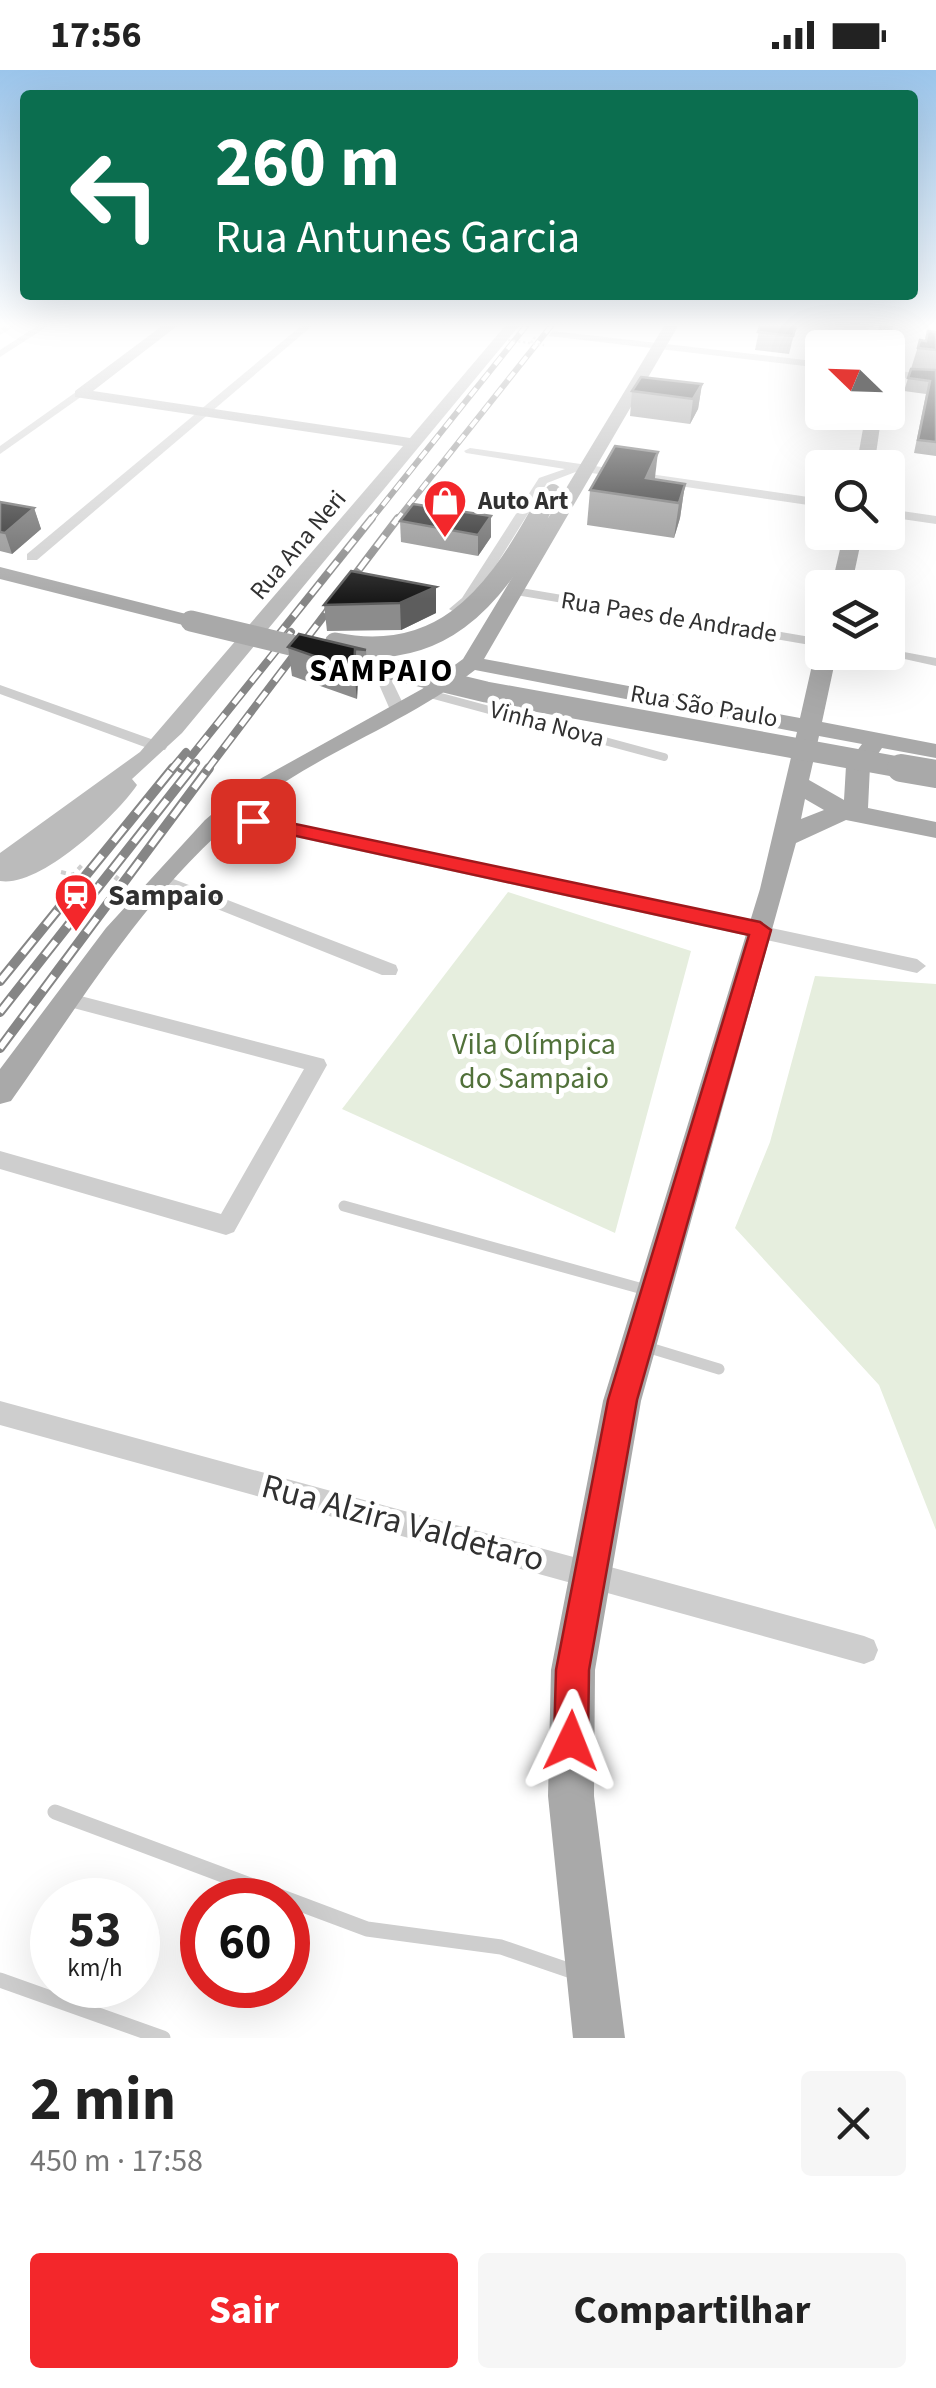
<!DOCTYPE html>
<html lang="pt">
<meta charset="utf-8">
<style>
:root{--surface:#fff;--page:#f6f6f6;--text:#222;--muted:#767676;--accent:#f3272b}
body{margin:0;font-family:"Source Sans 3",sans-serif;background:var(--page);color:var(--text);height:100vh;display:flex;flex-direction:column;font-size:38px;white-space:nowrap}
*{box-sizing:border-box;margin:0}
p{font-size:32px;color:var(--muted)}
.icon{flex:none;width:55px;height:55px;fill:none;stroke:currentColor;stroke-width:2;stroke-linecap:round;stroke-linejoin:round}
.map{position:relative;height:1968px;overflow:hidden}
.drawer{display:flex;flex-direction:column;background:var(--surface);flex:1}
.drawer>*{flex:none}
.guide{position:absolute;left:20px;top:20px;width:898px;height:210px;border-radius:10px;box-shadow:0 10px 40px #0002;background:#0b6e4f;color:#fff;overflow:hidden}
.needle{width:65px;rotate:293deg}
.controls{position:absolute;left:805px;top:260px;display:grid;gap:20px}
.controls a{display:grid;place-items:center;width:100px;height:100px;border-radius:10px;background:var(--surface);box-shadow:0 10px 40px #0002;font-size:50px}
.speed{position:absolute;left:30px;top:1808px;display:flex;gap:20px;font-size:50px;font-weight:700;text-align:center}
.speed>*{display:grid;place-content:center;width:130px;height:130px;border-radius:50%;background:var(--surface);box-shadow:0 10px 40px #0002;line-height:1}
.speed small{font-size:25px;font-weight:400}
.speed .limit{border:15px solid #d22;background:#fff;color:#111}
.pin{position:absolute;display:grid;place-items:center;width:85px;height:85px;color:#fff;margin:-42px;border-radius:20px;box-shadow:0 5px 15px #0006}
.me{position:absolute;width:110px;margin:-55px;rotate:2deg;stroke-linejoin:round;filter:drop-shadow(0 0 8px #0008)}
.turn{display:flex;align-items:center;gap:35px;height:210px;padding:0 30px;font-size:45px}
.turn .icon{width:130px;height:130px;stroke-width:2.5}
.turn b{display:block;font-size:70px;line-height:85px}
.round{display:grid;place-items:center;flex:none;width:105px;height:105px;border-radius:10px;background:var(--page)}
.head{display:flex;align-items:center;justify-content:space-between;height:170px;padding:0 30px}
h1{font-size:60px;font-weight:700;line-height:75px}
.cta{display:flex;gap:20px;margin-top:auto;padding:20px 30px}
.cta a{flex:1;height:115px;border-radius:10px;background:var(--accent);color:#fff;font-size:40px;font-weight:700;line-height:115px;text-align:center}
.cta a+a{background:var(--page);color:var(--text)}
.status{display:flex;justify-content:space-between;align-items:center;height:70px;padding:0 50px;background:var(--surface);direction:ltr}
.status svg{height:28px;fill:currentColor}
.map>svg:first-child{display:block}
.green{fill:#e6eede}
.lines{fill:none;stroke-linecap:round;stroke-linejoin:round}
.path-far1{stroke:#cecece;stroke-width:2.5;stroke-dasharray:2.5 2.5;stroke-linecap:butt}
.path{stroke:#cecece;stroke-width:4;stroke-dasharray:5 5;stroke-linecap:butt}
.lane-far3{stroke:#cecece;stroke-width:5}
.lane-far2{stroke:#cecece;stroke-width:8}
.lane-far1{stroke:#cecece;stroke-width:11}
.lane{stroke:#cecece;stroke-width:15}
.street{fill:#cecece;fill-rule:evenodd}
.secondary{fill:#bbb;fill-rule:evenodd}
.primary{fill:#a9a9a9;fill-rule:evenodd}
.rail-far2-casing{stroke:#868686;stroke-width:6}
.rail-far1-casing{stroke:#868686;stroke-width:8}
.rail-casing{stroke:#868686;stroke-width:10}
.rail-far2{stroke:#fff;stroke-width:4;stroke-dasharray:10;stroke-linecap:butt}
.rail-far1{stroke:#fff;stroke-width:5;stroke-dasharray:14;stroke-linecap:butt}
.rail{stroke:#fff;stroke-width:6;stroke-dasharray:18;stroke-linecap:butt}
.path-bridge{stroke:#cecece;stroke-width:2.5;stroke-dasharray:2.5 2.5;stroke-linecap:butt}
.primary-bridge-far2{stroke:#a9a9a9;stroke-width:16}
.primary-bridge-far1{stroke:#a9a9a9;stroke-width:21}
.primary-bridge{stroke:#a9a9a9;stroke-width:28}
.wall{fill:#8c8c8c}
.shaded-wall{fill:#5d5d5d}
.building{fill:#181818;stroke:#5d5d5d;stroke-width:2.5}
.route{fill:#f3272b;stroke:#9e191c;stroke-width:2.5}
.labels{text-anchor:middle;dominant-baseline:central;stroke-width:10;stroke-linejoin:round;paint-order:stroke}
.far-poi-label{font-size:25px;font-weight:bold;fill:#313131;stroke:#fff;text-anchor:start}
.far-street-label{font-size:25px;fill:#313131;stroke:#fff}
.poi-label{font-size:30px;font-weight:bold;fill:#313131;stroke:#fff;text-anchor:start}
.park-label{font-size:30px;fill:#51713a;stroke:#fff}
.far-district-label{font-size:32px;font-weight:bold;letter-spacing:2.5px;fill:#000;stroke:#fff}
.near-street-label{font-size:35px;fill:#313131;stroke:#fff}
</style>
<div class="status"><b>17:56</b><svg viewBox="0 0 49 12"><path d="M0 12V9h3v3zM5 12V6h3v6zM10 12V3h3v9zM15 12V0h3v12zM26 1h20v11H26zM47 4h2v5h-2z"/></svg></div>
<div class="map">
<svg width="936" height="1968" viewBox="0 0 936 1968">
<rect width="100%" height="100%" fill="#fff"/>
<g class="green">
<path d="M508 822 691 881 615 1163 342 1039Z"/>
<path d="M815 906 936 914V1460L879 1315 735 1158 770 1072Z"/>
</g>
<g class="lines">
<path class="path-far1" d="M531 273 535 267"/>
<g class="path">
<path d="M61 802 73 805 82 795"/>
<path d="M115 810 119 805"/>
</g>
<path class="lane-far3" d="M0 262 10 256"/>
<path class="lane-far2" d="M430 624 664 687"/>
<g class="lane-far1">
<path d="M344 1136 650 1221"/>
<path d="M643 1276 719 1299"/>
</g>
<g class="lane">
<path d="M55 1742 367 1859 501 1877 577 1903"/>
<path d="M0 1910 163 1968"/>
</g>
<g class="street">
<path d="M37 256H48L0 287V280Z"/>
<path d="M301 256H312L37 490H27V484Z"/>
<path d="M552 261 822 292V298L549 266Z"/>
<path d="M888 300 936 305V311L888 306Z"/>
<path d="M76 322 85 324 0 384V376Z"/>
<path d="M470 378 822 429V437L578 401 547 413 472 534 456 543 449 539 462 528 539 408 565 399 466 383 464 381Z"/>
<path d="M888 439 936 446V454L888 447Z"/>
<path d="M515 517 822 569V577L510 524V518Z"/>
<path d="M888 579 936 588V596L873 582H888Z"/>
<path d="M381 581 388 585 384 594 407 642 404 645 399 647 391 642 370 594 376 582Z"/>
<path d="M0 615 165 674 167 677 165 680H153L0 624Z"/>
<path d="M224 741 917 889 926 896 917 903 218 750 216 746Z"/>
<path d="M163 805 396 895 398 900 396 905H382L157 815 154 811 157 807Z"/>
<path d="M69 923 324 989 327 995 234 1162 226 1165 0 1099V1081L221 1144 304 999 62 935 59 930Z"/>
<path d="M0 1331 864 1566 874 1570 878 1580 874 1590 864 1594 0 1355Z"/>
</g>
<path class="secondary" d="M162 256H177L93 321 410 368 505 256H519L182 663 132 709 137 715C116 746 40 818 0 811V783L140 682 403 376 75 327V321Z"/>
<g class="primary">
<path d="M664 256H678L484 589 800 648 815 582 822 576V582H837L822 652 936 674V688L882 678 870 696 868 738 936 752V768L846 750 796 773 641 1331 595 1600 594 1726 625 1968H573L548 1726 551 1600 603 1331 760 819 797 662 475 600C408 652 326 680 259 730 156 806 84 928 11 1031L0 1034V999L106 858 205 750 242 719 422 619 463 589ZM819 666 862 674 846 696 844 730 809 710ZM805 729 824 740 801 749Z"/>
<path d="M879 256H893L888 281 876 278Z"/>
<path d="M866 342H882L874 398H856Z"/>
<path d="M844 462H863L851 518H831Z"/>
<path d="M0 497 198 547 201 551 191 557 0 509Z"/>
</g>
<g class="rail-far2-casing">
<g id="rail-far2">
<path d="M370 451 526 256"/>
<path d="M396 451 551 256"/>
</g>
</g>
<g class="rail-far1-casing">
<g id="rail-far1">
<path d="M276 568 372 448"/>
<path d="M181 699 291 562"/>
<path d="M171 700 186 682"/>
<path d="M190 700 196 693"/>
<path d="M207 700 398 448"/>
</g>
</g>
<g class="rail-casing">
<g id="rail">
<path d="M0 911 173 698"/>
<path d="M0 942 192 698"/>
<path d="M0 978 209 698"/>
</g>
</g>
<use href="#rail-far2" class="rail-far2"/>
<use href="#rail-far1" class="rail-far1"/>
<use href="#rail" class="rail"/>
<path class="path-bridge" d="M508 270 544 275"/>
<path class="primary-bridge-far2" d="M537 451 553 422"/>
<g class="primary-bridge-far1">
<path d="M191 551 486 622 915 700"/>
<path d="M335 573C439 594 492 530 538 448"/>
</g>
<path class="primary-bridge" d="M901 698 936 704"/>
</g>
<g class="wall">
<path d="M760 256H796L789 284 755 280Z"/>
<path d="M928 261 936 262V386L914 383 926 324 904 321 920 270 926 271Z"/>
<path d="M702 314 698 339 690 354 630 346 632 321Z"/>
<path d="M655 409 685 414 680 448 674 468 587 455 590 420Z"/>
<path d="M0 432 34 438 41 459 12 484 0 481Z"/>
<path d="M491 446V467L478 486 401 472 400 451Z"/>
<path d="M351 501 436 543 401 560 327 561 324 535Z"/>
<path d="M288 577 366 580 368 608H358L357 629 292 606Z"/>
</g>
<g class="shaded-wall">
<path d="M702 314 698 339 690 354 693 329Z"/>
<path d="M658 382 654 416 646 408Z"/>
<path d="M685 414 680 448 674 468 679 433Z"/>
<path d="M34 438 41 459 12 484 5 463Z"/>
<path d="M491 446V467L478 486V465Z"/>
<path d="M436 517V543L401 560 400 533Z"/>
<path d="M355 579 358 608 357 629 354 600Z"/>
</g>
<g class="building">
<path d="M760 256H796L793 266 758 262Z"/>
<path d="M928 261 936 262V280L918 278 920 270 926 271Z"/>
<path d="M911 299 936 300V372L918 370 930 311 908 308Z"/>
<path d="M641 307 702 314 693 329 632 321Z"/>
<path d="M615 376 658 382 646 408 685 414 679 433 590 420Z"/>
<path d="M0 432 34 438 5 463 0 462Z"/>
<path d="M413 434 491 446 478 465 400 451Z"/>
<path d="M351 501 436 517 400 533 324 535Z"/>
<path d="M299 564 366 580 355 579 354 600 288 577Z"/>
</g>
<linearGradient id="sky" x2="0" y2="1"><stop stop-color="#9bc5eb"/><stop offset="0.48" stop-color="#fff"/><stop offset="1" stop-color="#fff" stop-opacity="0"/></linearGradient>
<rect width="936" height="531" fill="url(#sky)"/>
<path class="route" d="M253 745 760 852 771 860 637 1330 589 1600 588 1671 583 1683 571 1688 559 1683 554 1671 556 1600 608 1330 749 865 246 755V747Z"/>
<defs>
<g id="shop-pin" transform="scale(2.25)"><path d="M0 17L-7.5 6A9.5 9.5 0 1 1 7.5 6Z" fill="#f3272b" stroke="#fff"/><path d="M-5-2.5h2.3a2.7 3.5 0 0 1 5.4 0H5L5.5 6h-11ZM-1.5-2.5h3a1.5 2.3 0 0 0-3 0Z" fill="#fff"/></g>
<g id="station-pin" transform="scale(2.25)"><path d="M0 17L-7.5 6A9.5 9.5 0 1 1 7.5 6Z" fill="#f3272b" stroke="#fff"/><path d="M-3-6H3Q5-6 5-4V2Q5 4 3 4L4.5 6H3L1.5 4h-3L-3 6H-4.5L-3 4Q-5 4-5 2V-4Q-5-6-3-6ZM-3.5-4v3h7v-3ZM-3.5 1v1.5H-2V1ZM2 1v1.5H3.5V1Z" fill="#fff"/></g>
</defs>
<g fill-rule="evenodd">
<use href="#shop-pin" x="445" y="431"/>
<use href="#station-pin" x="76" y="825"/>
</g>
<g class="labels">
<g class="far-poi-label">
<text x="478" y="431">Auto Art</text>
</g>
<g class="far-street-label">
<text transform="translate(298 475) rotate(-50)">Rua Ana Neri</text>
<text transform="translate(669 547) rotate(9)">Rua Paes de Andrade</text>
<text transform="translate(704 636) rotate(10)">Rua São Paulo</text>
<text transform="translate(547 654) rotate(15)">Vinha Nova</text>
</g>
<g class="poi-label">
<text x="108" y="825">Sampaio</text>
</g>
<g class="park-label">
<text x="534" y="974">Vila Olímpica<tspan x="534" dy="34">do Sampaio</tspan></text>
</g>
<g class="far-district-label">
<text x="382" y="601">SAMPAIO</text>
</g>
<g class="near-street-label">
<text transform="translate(403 1453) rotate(15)">Rua Alzira Valdetaro</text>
</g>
</g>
</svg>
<div class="controls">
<a><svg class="needle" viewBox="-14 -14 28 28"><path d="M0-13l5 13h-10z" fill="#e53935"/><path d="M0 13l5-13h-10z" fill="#767676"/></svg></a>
<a><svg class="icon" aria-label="search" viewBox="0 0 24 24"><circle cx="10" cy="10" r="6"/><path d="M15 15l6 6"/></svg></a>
<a><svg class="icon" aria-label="layers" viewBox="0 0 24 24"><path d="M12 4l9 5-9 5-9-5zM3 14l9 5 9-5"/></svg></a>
</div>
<div class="speed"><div>53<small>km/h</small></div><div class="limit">60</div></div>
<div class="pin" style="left:253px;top:751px;background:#d93025"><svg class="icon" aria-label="arrive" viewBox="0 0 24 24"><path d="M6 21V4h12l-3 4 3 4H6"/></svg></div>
<svg class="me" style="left:571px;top:1671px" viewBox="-20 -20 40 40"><path d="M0-17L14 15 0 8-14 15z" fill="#f3272b" stroke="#fff" stroke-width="4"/></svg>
<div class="guide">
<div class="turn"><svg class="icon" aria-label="left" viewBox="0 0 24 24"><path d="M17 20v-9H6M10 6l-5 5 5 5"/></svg><div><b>260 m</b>Rua Antunes Garcia</div></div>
</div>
</div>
<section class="drawer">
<div class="head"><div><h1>2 min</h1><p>450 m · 17:58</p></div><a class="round"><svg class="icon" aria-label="close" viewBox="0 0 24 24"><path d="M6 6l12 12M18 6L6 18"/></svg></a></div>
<div class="cta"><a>Sair</a><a>Compartilhar</a></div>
</section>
